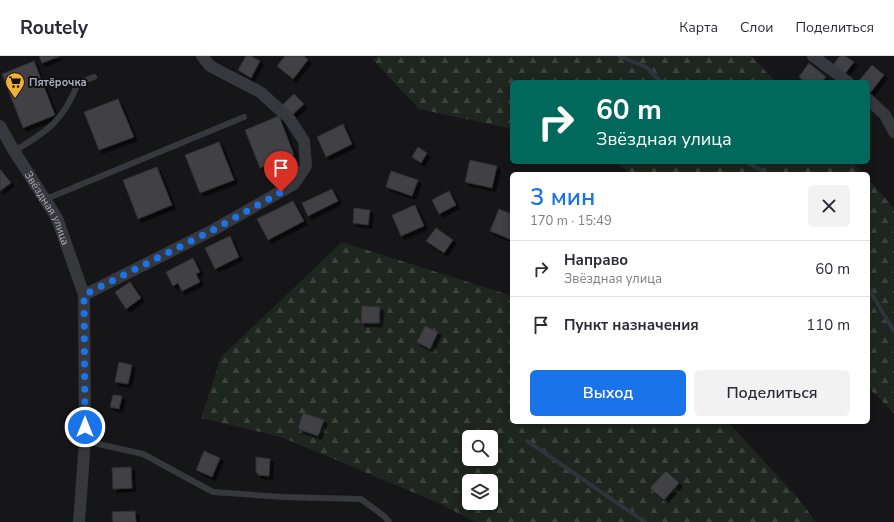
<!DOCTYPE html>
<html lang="ru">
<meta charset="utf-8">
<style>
:root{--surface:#fff;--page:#f2f2f3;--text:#2b2b33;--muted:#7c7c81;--line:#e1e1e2;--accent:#1a73e8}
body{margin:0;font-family:"Nunito Sans",sans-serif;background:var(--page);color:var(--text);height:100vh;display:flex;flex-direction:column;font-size:15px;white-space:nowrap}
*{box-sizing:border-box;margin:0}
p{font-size:13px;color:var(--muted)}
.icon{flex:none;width:22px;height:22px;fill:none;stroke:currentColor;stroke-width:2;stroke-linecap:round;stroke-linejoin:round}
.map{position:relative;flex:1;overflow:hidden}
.panel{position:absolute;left:510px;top:116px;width:360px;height:252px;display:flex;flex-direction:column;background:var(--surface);border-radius:6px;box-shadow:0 2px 10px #0003}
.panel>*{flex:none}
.hud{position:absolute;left:510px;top:24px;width:360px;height:84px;border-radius:6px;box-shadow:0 2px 10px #0003;background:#00695c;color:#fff;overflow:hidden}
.fabs{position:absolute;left:462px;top:374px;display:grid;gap:8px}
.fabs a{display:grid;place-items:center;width:36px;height:36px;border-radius:6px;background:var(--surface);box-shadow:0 2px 10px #0003;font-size:20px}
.pin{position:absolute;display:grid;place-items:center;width:34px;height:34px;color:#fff;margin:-41px -17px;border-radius:50% 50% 50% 0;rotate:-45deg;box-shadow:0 0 4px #0007}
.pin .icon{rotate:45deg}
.me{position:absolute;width:44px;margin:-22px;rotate:0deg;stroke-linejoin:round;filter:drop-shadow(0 0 3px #0008)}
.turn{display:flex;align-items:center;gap:14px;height:84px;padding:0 20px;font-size:18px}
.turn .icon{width:52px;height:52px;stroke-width:2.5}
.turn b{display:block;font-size:28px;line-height:34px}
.round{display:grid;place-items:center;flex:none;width:42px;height:42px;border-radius:6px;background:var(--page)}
.head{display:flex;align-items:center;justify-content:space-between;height:68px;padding:0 20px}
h1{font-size:24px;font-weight:600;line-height:30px;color:var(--accent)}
.action{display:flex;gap:8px;margin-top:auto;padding:8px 20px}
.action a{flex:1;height:46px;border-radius:6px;background:var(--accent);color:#fff;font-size:16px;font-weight:600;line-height:46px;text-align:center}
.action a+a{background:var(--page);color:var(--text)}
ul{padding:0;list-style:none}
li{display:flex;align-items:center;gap:12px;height:56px;padding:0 20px;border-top:1px solid var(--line)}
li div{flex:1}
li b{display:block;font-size:15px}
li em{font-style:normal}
header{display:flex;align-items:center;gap:24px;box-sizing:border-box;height:56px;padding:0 20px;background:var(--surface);border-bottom:1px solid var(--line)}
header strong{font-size:19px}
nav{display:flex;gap:22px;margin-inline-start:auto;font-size:14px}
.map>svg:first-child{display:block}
.forest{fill:url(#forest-firs);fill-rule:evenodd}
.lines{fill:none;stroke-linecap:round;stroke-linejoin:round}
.stream{stroke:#2c353c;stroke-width:4}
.building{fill:#404145;stroke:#303034;filter:url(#shadow)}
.service{stroke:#37383d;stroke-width:6}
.minor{stroke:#37383d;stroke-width:12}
.route{stroke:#1a73e8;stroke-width:7;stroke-dasharray:0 12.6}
.labels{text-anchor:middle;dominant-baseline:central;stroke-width:4;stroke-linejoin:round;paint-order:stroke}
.poi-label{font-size:11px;font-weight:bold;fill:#a8adb8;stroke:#111113;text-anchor:start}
.street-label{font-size:11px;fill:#a8adb8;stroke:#111113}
</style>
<header>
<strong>Routely</strong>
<nav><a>Карта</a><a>Слои</a><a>Поделиться</a></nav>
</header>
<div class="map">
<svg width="894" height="466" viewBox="0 0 894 466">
<defs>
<pattern id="forest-firs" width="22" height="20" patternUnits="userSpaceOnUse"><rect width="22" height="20" fill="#1e261f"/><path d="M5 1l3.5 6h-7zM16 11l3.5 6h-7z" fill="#3c433d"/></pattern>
<filter id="shadow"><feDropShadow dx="3.5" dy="3.5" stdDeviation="0" flood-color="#0009"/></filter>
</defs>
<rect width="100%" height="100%" fill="#161618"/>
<g class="forest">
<path d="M377 0H751L776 26H512V73L419 53 373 4Z"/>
<path d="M614 106H853L863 118H633Z"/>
<path d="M868 123 894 152V358L868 331Z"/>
<path d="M342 186 512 240V366H728L798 442 816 466H475L441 448 281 381 201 362 221 301ZM469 381H491V403H469ZM469 425H491V447H469Z"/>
</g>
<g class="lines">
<g class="stream">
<path d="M619 0 646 11 661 26"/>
<path d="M747 106 767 118"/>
<path d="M868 232 894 275"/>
<path d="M527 385 645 466"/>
</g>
</g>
<g class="building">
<path d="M39 0H60L42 7Z"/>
<path d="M246 0H251L260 5 251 22 238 14Z"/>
<path d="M285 0H304L308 4 293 23 277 10Z"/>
<path d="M840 0H845L854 6 844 19 832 10Z"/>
<path d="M34 5 55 59 23 72 2 18Z"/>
<path d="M809 7 826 21 822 26H805L799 21Z"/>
<path d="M872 9 884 19 871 36 868 34V26H858Z"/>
<path d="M294 38 304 48 292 59 282 49Z"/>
<path d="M118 43 134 81 99 94 84 56Z"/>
<path d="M279 60 294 99 260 112 245 74Z"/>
<path d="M343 68 352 88 326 101 317 81Z"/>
<path d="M219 86 234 124 200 137 185 99Z"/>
<path d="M418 91 427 97 421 107 412 101Z"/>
<path d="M470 104 497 110 492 132 465 126Z"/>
<path d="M157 111 172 149 138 163 123 124Z"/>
<path d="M0 113 11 127 0 135Z"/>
<path d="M391 115 418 124 412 140 386 131Z"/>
<path d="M332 133 338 145 308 160 302 147Z"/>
<path d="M449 135 456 149 439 158 432 144Z"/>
<path d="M293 145 304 165 268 184 257 163Z"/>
<path d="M415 149 424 170 401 180 392 159Z"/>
<path d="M354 152 370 154 368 169 353 167Z"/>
<path d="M499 153 512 158V184L490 175Z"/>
<path d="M436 172 453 184 444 197 426 185Z"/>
<path d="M230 180 239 201 215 213 205 192Z"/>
<path d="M193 202 200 216 196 218 200 226 182 235 178 227 173 230 166 216Z"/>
<path d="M130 226 141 242 126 253 115 236Z"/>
<path d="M362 250 380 251 379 267H361Z"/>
<path d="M425 270 438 276 430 293 417 286Z"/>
<path d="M119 306 132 309 128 328 115 326Z"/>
<path d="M113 339 122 340 119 353 110 351Z"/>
<path d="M303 357 324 364 318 380 298 373Z"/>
<path d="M204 395 220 402 212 421 196 414Z"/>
<path d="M256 401 270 403 269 420 258 419V417H256Z"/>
<path d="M131 411 132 432 113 433 112 412Z"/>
<path d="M666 415 679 427 664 444 650 432Z"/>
<path d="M135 455 136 466H113L112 456Z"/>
</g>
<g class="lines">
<g class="service">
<path d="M14 95C47 76 64 64 78 27L94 21"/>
<path d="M46 143 244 61"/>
<path d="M85 385 143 398 213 436 282 441 361 443 384 460 389 466"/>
</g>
<g class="minor">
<path d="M813 0 848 26"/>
<path d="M868 43 885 59 894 76"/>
<path id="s1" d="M0 70 14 95 57 162 84 239 85 385 79 466"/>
<path d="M84 239 213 174 294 128 306 110 304 85 289 62 260 36 210 10 202 0"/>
</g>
</g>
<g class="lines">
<path class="route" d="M85 371 84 239 213 174 281 136"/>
</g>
<defs>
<g id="supermarket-pin" transform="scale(1)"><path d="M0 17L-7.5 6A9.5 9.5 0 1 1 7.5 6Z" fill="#f2b134" stroke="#111113"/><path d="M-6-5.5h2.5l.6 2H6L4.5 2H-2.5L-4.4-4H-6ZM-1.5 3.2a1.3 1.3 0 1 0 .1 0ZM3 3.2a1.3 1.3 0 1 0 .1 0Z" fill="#111"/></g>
</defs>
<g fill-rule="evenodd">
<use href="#supermarket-pin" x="15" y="26"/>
</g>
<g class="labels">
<g class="poi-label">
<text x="29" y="26">Пятёрочка</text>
</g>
<g class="street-label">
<text stroke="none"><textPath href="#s1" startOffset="95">Звёздная улица</textPath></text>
</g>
</g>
</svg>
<div class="fabs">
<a><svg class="icon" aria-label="search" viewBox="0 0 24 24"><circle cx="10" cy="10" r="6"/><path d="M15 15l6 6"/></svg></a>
<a><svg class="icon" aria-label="layers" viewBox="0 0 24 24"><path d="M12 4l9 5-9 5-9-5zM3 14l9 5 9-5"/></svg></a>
</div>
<div class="pin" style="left:281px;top:136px;background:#d93025"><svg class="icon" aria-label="arrive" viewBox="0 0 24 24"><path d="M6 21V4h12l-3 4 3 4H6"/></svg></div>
<svg class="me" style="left:85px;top:371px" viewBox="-20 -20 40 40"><circle r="17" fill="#1a73e8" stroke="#fff" stroke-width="3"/><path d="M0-11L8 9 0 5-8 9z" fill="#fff"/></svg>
<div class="hud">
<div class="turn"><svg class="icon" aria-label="right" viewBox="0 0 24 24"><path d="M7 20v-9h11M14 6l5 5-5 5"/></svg><div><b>60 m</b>Звёздная улица</div></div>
</div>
<section class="panel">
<div class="head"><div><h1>3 мин</h1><p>170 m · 15:49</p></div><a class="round"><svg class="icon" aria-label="close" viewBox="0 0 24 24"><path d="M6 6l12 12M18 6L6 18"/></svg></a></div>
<ul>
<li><svg class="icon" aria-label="right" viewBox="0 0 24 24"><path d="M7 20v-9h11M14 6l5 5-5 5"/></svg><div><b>Направо</b><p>Звёздная улица</p></div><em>60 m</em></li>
<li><svg class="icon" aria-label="arrive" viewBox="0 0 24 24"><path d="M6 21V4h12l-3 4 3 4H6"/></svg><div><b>Пункт назначения</b></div><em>110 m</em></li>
</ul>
<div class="action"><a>Выход</a><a>Поделиться</a></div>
</section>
</div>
